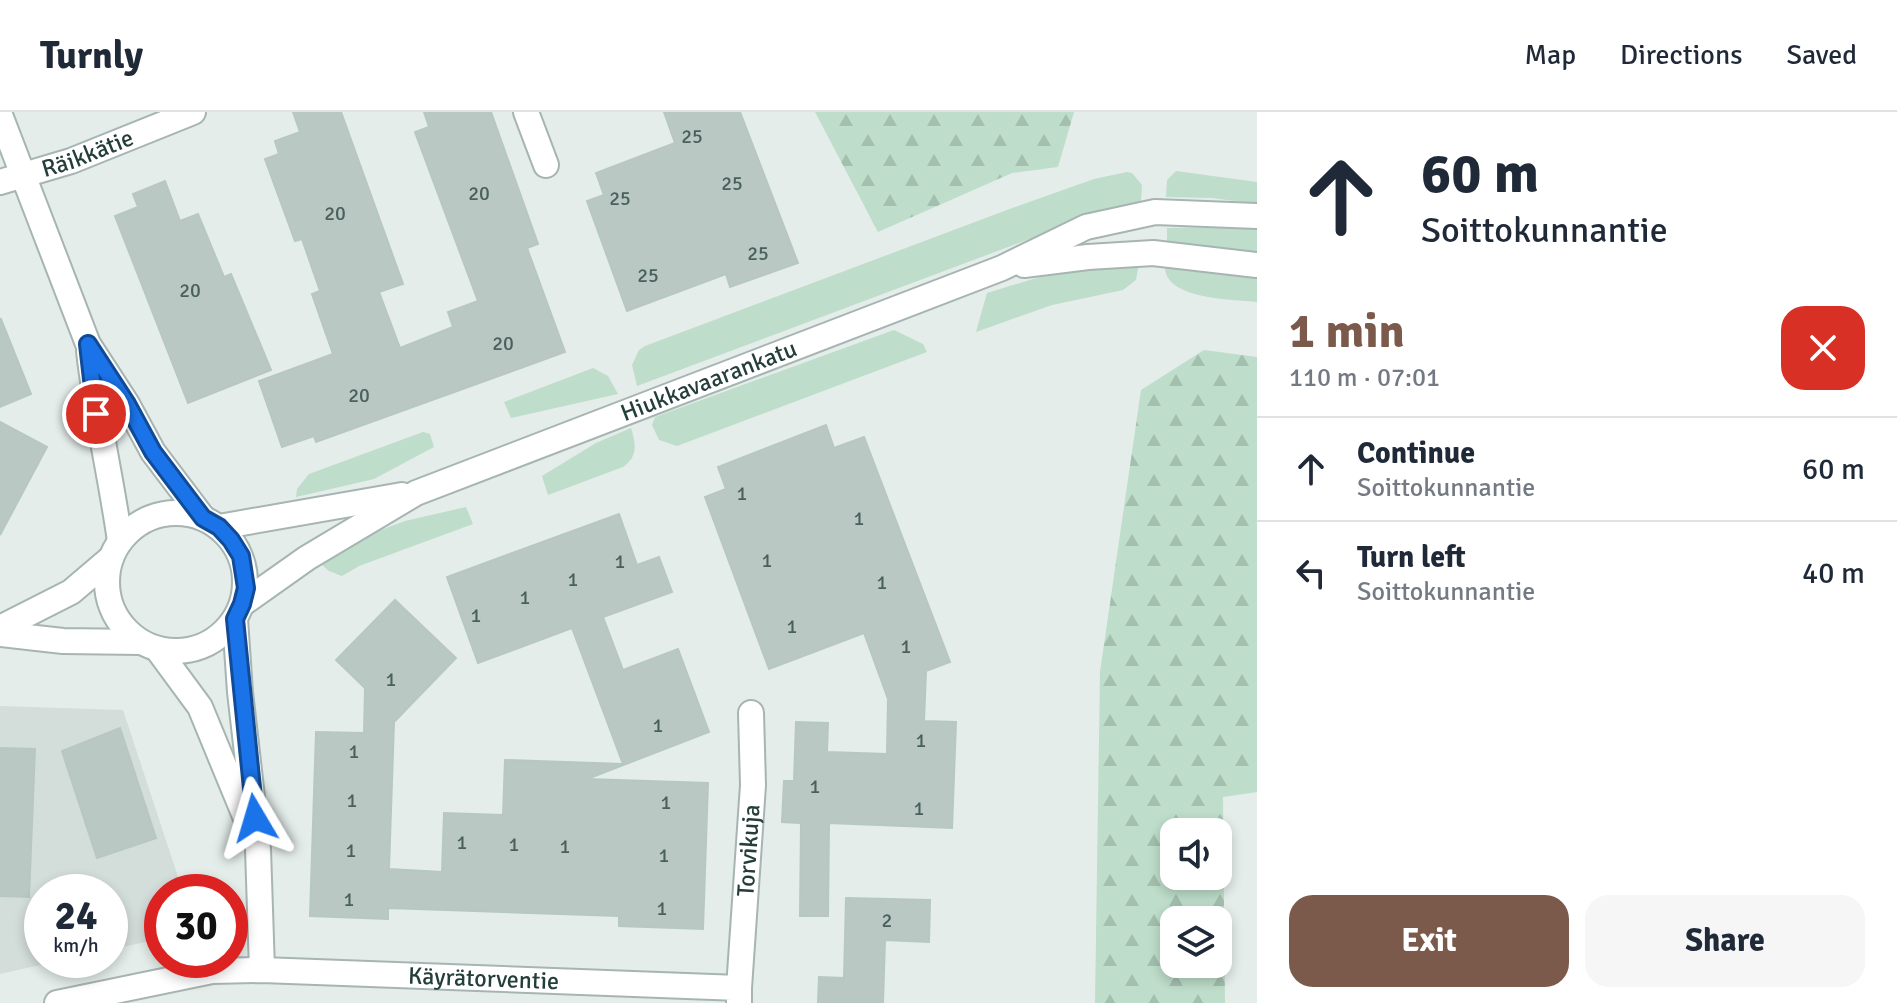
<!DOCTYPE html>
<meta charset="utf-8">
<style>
:root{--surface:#fff;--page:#f6f6f7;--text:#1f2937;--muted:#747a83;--line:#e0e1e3;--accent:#7c5a4b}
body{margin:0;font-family:Signika,sans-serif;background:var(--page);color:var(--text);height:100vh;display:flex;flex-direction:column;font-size:30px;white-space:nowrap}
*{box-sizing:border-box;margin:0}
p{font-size:26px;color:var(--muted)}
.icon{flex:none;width:44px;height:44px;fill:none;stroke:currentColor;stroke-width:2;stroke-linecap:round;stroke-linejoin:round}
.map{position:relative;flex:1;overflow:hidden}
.drawer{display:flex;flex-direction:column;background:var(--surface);width:640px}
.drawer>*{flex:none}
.top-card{background:#fff;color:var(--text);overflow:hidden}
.controls{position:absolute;left:1160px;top:706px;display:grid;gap:16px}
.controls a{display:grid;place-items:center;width:72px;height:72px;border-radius:16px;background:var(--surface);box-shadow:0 4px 12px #0003;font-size:40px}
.speed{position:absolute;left:24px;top:762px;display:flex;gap:16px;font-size:40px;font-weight:700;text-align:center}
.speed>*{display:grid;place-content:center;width:104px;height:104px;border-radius:50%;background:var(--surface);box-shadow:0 4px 12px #0003;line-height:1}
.speed small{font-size:20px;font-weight:400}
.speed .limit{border:12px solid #d22;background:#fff;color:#111}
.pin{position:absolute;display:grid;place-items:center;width:68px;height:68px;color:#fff;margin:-34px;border:4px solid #fff;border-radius:50%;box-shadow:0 2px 8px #0007}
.me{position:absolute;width:88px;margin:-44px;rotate:353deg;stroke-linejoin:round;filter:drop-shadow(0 0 6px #0008)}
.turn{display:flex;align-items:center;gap:28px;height:168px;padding:0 32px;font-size:36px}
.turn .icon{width:104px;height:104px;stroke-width:2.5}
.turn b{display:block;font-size:56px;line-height:68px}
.round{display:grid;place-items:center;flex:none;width:84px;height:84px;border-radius:24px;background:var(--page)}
.headline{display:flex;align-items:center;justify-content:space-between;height:136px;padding:0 32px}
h1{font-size:48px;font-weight:800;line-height:60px;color:var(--accent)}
.action{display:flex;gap:16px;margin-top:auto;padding:16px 32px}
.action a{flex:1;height:92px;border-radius:24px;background:var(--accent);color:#fff;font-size:32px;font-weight:800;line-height:92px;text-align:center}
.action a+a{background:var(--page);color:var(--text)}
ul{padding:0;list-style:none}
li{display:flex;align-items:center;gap:24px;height:104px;padding:0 32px;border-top:2px solid var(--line)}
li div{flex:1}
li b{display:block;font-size:30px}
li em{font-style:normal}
header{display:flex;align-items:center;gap:48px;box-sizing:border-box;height:112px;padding:0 40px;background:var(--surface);border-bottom:2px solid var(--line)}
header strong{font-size:38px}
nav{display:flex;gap:44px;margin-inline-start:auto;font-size:28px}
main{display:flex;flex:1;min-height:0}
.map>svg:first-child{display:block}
.built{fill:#d3ddda}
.grass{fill:#beddca}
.forest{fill:url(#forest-firs);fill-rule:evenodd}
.building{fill:#bac8c4;stroke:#b7c7c2;stroke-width:2}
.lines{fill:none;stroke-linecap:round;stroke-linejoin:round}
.minor-casing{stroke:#a7b5b2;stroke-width:28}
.minor{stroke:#fff;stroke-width:24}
.route-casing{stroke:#114b97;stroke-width:20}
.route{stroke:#1a73e8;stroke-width:14}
.labels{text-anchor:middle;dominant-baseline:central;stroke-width:6;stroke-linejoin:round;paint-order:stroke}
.number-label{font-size:20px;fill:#4a605c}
.street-label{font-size:24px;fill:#243e3a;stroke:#f5faf8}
</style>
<header>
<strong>Turnly</strong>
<nav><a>Map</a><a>Directions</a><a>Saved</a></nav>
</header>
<main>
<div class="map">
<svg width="1257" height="891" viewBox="0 0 1257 891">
<defs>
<pattern id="forest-firs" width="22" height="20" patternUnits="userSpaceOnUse" patternTransform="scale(2)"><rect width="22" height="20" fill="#beddca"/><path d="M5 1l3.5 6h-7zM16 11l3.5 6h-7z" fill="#a3bfae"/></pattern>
</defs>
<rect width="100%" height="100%" fill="#e4edea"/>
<path class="built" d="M0 594 123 598 183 780H162V800L158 801 162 826 110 838V780H42V848H63L0 862Z"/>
<g class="grass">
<path d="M1176 59 1257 70V92L1212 86 1166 85 1167 68Z"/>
<path d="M1127 60 1132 61 1142 73 1141 89 1083 107 637 274 632 253 639 238 645 234 1015 95 1094 67Z"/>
<path d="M1220 115 1257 117V140L1167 129V116Z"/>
<path d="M1139 151 1136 168 1123 178 1052 193 976 220 987 181 1053 161Z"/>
<path d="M1165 153 1257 165V190C1232 187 1163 188 1165 153Z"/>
<path d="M894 218 923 232 927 240 677 334 659 328 652 313 655 305Z"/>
<path d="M593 256 608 264 618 282 511 306 504 290Z"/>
<path d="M631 316C636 333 638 344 623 355L548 383 542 364 596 331Z"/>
<path d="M423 320 430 322 434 335 374 367 296 385 297 377 309 362Z"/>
<path d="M466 395 473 412 359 454 342 464 329 459 320 451 370 422 405 409Z"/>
</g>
<g class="forest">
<path d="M815 0H1074L1058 55 1012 61 878 120Z"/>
<path d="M1204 238 1257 245V680L1223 685 1225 891H1095L1100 560 1141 278ZM1174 720H1218V764H1174ZM1174 808H1218V852H1174Z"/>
</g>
<g class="building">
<path d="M293 0H341L403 172 379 180 400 236 453 215 448 200 478 189 415 20 429 15 424 0H491L538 132 527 136 565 240 316 330 314 324 282 335 259 269 333 242 312 182 320 179 302 127 295 129 265 47 279 42 275 29 300 20Z"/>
<path d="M664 0H740L798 151 730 175 726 162 627 199 587 89 604 83 596 61 675 31Z"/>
<path d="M165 69 180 109 198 102 224 165 231 162 271 258 188 291 115 104 138 95 133 82Z"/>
<path d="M1 207 31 282 0 295V208Z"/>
<path d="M0 310 47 335 0 423Z"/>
<path d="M826 313 834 336 864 325 950 550 926 559 924 609 956 610 952 716 829 711 828 804H800L801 711 782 710 784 669H794L796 610 828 611 827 640 887 642 888 587 864 521 769 557 705 385 726 377 718 355Z"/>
<path d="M619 402 637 453 659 445 672 480 603 505 623 558 678 537 709 620 587 667 708 671 703 817 619 814V804L388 796V807L310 804 316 620 364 621 365 576 336 548 395 488 456 546 394 610 389 757 442 760 444 701 503 703 505 648 623 652 572 516 478 551 447 465Z"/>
<path d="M120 616 156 726 97 746 62 639Z"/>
<path d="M0 636 35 637 29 785 0 784Z"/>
<path d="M846 786 930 788 929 830 885 828 883 891H818L819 865 844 866Z"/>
</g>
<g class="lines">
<g class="minor-casing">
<g id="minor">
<path d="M526 0 546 53"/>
<path d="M0 3 88 232 127 292 153 340 203 406"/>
<path id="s1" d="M0 70 71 49 193 0"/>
<path d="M1024 153 1088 145 1153 141 1257 153"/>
<path d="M89 239C96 303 111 365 120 429"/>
<circle cx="176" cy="470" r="69"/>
<path d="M219 415 402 383"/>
<path id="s2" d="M242 492 307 446 416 381 1002 156 1086 115 1155 100 1257 104"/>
<path d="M235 507 240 580 258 737 262 858"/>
<path d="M0 516 71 480 111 446"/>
<path d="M0 522 63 529 140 530"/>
<path d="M158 538 200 595 247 709"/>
<path id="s3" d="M739 876 753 673 751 601"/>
<path id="s4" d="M57 891 212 859 262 858 739 876V891"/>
</g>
</g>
<use href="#minor" class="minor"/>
</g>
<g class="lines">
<g class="route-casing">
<path id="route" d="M96 302 88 232 127 292 153 340 203 406 219 415 231 428 241 444 246 476 242 492 235 507 255 706"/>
</g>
<use href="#route" class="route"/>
</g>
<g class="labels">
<g class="number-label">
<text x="692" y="24">25</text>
<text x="732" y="71">25</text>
<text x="479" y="81">20</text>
<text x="620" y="86">25</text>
<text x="335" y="101">20</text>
<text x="758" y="141">25</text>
<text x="648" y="163">25</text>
<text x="190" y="178">20</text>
<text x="503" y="231">20</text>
<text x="359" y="283">20</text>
<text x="742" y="381">1</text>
<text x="859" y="406">1</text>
<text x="767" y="448">1</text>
<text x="620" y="449">1</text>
<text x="573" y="467">1</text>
<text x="882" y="470">1</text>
<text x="525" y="485">1</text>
<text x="476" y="503">1</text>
<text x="792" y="514">1</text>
<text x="906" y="534">1</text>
<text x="391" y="567">1</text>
<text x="658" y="613">1</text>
<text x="921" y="628">1</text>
<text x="354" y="639">1</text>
<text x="815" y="674">1</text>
<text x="352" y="688">1</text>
<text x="666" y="690">1</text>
<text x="919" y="696">1</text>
<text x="462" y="730">1</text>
<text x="514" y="732">1</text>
<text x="565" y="734">1</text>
<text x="351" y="738">1</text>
<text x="664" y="743">1</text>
<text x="349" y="787">1</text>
<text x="662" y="796">1</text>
<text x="887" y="808">2</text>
</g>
<g class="street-label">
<text stroke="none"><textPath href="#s1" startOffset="92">Räikkätie</textPath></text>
<text stroke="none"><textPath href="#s2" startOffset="520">Hiukkavaarankatu</textPath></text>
<text stroke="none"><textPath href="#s3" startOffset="138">Torvikuja</textPath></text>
<text stroke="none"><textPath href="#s4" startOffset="430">Käyrätorventie</textPath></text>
</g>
</g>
</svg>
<div class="controls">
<a><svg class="icon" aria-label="sound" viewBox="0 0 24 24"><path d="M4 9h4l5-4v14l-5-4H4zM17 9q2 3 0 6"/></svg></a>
<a><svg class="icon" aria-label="layers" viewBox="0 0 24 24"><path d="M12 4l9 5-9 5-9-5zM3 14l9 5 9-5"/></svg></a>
</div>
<div class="speed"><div>24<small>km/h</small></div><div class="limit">30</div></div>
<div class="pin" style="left:96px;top:302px;background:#d93025"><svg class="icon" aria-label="arrive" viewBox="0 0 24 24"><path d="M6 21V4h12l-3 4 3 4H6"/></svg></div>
<svg class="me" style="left:255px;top:706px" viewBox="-20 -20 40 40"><path d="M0-17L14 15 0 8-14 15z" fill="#1a73e8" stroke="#fff" stroke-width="4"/></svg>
</div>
<section class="drawer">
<div class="top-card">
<div class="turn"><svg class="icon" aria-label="ahead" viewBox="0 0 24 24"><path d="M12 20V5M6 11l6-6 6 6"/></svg><div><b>60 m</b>Soittokunnantie</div></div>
</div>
<div class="headline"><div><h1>1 min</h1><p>110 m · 07:01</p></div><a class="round" style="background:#d93025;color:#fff"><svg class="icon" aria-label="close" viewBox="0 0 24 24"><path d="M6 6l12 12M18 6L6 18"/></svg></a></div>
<ul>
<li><svg class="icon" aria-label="ahead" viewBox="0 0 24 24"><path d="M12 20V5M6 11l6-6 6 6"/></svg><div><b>Continue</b><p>Soittokunnantie</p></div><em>60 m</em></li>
<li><svg class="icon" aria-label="left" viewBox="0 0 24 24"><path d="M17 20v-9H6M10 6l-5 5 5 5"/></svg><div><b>Turn left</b><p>Soittokunnantie</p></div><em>40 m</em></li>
</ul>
<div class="action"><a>Exit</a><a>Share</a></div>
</section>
</main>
